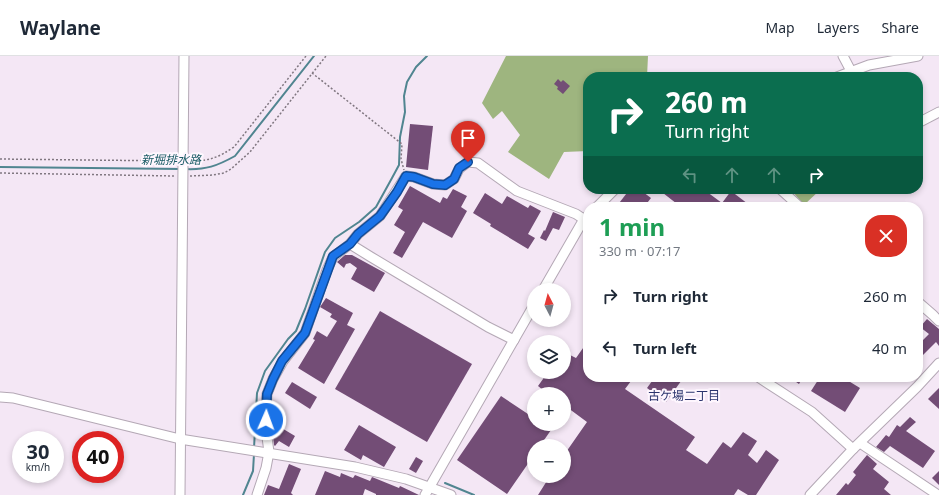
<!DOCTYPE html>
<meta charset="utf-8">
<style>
:root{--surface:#fff;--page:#f6f6f7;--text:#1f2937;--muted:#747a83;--line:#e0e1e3}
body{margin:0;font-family:"Noto Sans","Noto Sans JP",sans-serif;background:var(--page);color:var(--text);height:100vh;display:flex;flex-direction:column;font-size:15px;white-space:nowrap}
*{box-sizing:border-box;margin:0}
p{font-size:13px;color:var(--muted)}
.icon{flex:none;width:22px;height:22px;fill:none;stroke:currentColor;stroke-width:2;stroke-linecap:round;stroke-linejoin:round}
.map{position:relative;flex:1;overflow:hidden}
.drawer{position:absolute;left:583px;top:146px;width:340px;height:180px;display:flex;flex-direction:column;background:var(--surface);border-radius:16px;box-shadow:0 2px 6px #0003}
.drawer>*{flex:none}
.hud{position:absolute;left:583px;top:16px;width:340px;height:122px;border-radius:16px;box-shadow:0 2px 6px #0003;background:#0b6e4f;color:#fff;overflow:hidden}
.needle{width:26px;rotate:354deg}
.tools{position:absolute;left:527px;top:227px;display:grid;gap:8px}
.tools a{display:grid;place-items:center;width:44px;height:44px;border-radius:50%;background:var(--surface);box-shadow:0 2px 6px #0003;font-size:20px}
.speed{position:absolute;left:12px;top:375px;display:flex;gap:8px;font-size:20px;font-weight:700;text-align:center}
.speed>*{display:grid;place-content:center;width:52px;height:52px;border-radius:50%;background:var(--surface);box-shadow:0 2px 6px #0003;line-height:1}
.speed small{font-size:10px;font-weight:400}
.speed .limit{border:6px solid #d22;background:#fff;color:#111}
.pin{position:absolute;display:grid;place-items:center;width:34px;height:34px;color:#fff;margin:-41px -17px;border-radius:50% 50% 50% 0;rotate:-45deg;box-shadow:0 0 4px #0007}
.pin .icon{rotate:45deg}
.me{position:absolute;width:44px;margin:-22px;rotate:2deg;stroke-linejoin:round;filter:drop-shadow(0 0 3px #0008)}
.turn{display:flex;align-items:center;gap:14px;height:84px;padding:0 16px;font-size:18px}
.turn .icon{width:52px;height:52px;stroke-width:2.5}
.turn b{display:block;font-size:28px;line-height:34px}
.lanes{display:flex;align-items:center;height:38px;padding:0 16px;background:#0003;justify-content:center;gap:20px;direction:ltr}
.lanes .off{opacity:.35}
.round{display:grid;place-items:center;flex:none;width:42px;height:42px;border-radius:16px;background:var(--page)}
.headline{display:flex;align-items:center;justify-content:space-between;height:68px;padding:0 16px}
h1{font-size:24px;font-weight:700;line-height:30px;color:#1e9e55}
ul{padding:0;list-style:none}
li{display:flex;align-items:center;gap:12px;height:52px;padding:0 16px}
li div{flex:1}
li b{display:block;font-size:15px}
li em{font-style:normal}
header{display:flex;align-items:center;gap:24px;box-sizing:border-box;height:56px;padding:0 20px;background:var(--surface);border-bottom:1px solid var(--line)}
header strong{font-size:19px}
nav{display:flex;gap:22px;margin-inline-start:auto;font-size:14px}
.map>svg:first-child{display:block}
.forest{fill:#9eb57f}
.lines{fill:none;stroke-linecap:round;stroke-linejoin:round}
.stream{stroke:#508590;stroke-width:2}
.building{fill:#734d76}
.minor-casing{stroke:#b4a8b5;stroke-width:11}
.path{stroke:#807780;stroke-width:1.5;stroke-dasharray:2 2;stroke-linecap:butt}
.minor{stroke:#fff;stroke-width:9}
.route-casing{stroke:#114b97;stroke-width:10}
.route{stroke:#1a73e8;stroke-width:7}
.labels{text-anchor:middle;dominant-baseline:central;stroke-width:4;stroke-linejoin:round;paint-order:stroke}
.water-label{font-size:12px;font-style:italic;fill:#1b5c66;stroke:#fef6fe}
.neighbourhood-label{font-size:12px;fill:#2b346e;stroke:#fef6fe}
</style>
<header>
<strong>Waylane</strong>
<nav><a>Map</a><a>Layers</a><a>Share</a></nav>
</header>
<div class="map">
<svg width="939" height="439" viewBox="0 0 939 439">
<rect width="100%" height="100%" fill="#f4e7f5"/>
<g class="forest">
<path d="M506 0H648L647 21H632L622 16 618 21H588V95L564 96 549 123 508 96 520 79 502 55 493 63 482 47Z"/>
<path d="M795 133H821L804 149 792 135Z"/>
</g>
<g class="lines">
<g class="stream">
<path d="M0 111 181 113"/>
<path d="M185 113C206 114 217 110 235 100L314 0"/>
<path d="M254 392 257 337 265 315 288 283 296 275 305 253 325 196 335 182 359 166 376 151 392 122 399 109 400 81 405 56 404 40 407 26 416 11 427 0"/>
<path d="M445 427 474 439"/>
<path d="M243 439 253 415 254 398"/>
</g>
</g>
<g class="building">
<path d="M558 23 561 26 563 24 570 30 563 38 557 33 558 31 554 28Z"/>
<path d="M410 68 433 70 428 114 406 111Z"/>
<path d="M410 130 440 147 443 141 447 143 453 133 467 140 461 151 467 155 452 182 423 166 402 202 393 197 405 176 394 169 403 154 398 151Z"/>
<path d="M630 133H639L651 142 644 151H616Z"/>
<path d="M666 133H703L722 147 731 135 752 151H681L663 137Z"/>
<path d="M485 137 502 148 507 140 528 152 530 149 541 155 528 178 535 182 528 193 490 170 491 168 473 157Z"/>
<path d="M553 156 565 161 559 174 553 172 546 185 540 182 544 174 545 175Z"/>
<path d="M345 199H352L385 217 374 236 351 223 357 212 350 207 346 208 344 212 337 206Z"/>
<path d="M326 242 353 257 347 269 355 273 324 328 298 312 315 284 313 283 317 275 327 281 337 265 330 261 332 258 320 251Z"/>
<path d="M380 255 472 308 427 386 335 333Z"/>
<path d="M927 263 939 273V290L936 286 918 304V289L929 278 920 271Z"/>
<path d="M588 285V321H634L625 333 695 381 686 394 707 408 723 386 731 392 743 376 757 385 748 399 757 407 766 394 779 404 756 439H748L738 433 734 439H538L550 420H564V399L587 366 564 349V338H548L538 330 548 316H564V296L576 302Z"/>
<path d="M655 321H684L666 346 647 332Z"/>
<path d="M789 321H803L799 328Z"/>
<path d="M820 321H842L860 332 845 356 811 335Z"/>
<path d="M292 326 317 341 310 353 285 337Z"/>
<path d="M939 332V353L928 343Z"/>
<path d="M501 340 534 362V368H542L551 374 540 390H534V399L507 438 457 404Z"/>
<path d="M910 361 916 366 906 375 935 395 923 412 890 390 884 396 876 391 886 379 889 381 897 369 900 371Z"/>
<path d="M275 368 295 380 289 391 279 385 275 390 274 389 272 372Z"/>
<path d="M359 369 396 391 384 411 363 399 361 404 344 394Z"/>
<path d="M867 399 877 408 873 413 889 426 884 433 891 439H836L846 427 848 429 856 419 853 416Z"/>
<path d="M416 401 423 405 416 417 409 413Z"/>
<path d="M289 408 301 413 291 437 293 439H264L268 429 279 433Z"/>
<path d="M325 415 340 421 341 417 353 422 355 419 370 425 372 421 399 432 400 430 419 439H376V438L365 433 363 439H315Z"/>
<path d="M939 415V429L932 422Z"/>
</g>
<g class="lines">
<g class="minor-casing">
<g id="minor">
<path d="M843 0 851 15"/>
<path d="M837 21 869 9 918 0"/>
<path d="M918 67 939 56"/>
<path d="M780 133 800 151"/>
<path d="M597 151 615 133"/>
<path d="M350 188 371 201 488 271 514 284"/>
<path d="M543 234 584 163 588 160"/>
<path d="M918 246 933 259 939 265"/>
<path d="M758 321 812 356 853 393"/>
<path d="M0 341 13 342 180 383 355 411 406 423 451 439"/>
<path d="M860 387 938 439"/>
<path d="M180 439 184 0"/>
<path d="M257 439 266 412 269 396 266 374V354L267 338 273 323 283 305 305 277 327 214 333 201 350 188 358 178 380 160 406 120 414 121 433 128 445 129 454 123 459 113 468 106 478 107 517 135 576 158 588 166"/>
<path d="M425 439 534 249"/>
<path d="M810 439 853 393 917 331 939 307"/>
</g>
</g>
<g class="path">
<path d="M312 17 402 88 401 103 404 114"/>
<path d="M0 103 175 105"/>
<path d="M191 105C210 105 219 101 234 91L306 0"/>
<path d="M0 117 174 120"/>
<path d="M190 120 213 119 224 117 231 113 250 96 326 0"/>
</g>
<use href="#minor" class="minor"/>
</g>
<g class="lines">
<g class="route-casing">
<path id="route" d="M266 364 267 338 273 323 282 305 305 277 333 200 350 188 358 178 380 160 397 136 406 120 414 121 433 128 445 129 454 123 459 112 468 106"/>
</g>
<use href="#route" class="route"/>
</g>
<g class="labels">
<g class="water-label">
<text x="171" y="103">新堀排水路</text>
</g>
<g class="neighbourhood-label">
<text x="684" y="339">古ケ場二丁目</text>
</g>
</g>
</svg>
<div class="tools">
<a><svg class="needle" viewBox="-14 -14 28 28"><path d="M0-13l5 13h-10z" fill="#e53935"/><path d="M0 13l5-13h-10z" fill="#747a83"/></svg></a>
<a><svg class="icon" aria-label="layers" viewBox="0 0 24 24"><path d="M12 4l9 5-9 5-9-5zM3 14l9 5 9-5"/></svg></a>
<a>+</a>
<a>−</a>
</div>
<div class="speed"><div>30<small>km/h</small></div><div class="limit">40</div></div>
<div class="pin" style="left:468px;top:106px;background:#d93025"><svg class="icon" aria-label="arrive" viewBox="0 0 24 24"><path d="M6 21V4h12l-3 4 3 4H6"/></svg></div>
<svg class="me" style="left:266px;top:364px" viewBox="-20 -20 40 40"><circle r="17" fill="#1a73e8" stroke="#fff" stroke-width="3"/><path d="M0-11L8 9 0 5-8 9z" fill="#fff"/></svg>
<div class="hud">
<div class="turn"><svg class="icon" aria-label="right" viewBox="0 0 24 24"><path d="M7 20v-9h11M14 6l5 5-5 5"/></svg><div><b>260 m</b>Turn right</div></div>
<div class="lanes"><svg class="icon off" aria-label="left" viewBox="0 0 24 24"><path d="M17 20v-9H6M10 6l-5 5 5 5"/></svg><svg class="icon off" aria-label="ahead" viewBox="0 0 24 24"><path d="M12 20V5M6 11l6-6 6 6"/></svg><svg class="icon off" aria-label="ahead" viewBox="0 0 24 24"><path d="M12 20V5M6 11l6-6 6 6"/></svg><svg class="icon" aria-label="right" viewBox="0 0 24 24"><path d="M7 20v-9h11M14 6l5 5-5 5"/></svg></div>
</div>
<section class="drawer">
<div class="headline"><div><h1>1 min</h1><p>330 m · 07:17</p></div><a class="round" style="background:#d93025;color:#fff"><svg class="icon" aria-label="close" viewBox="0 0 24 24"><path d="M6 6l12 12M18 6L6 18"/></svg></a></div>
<ul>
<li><svg class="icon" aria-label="right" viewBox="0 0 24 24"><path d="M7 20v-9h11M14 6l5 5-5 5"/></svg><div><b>Turn right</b></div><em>260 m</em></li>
<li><svg class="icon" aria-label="left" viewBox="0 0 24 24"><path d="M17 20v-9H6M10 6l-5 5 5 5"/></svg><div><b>Turn left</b></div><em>40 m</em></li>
</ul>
</section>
</div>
